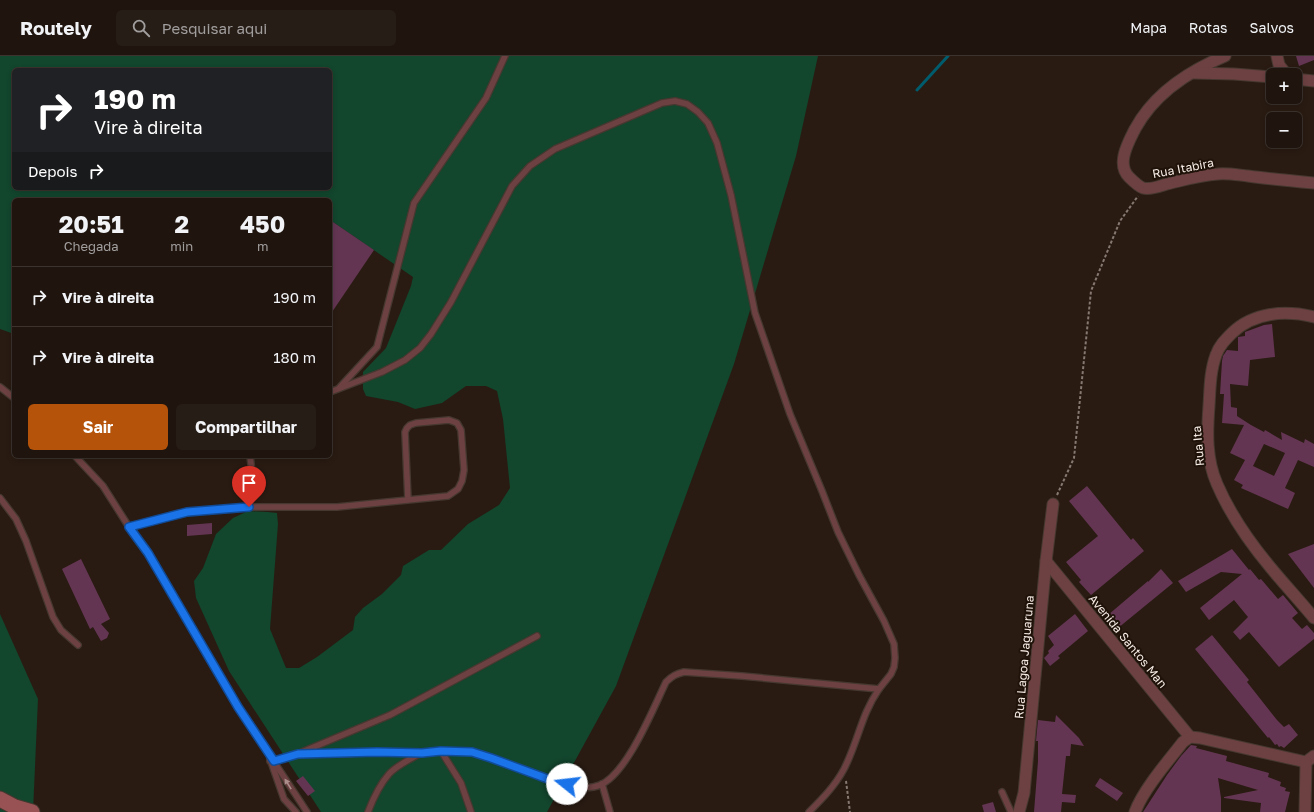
<!DOCTYPE html>
<html lang="pt">
<meta charset="utf-8">
<style>
:root{--surface:#1f140e;--page:#271d17;--text:#f1f3f6;--muted:#a19e9e;--line:#3c332e;--accent:#b45309}
body{margin:0;font-family:"Golos Text",sans-serif;background:var(--page);color:var(--text);height:100vh;display:flex;flex-direction:column;font-size:15px;white-space:nowrap}
*{box-sizing:border-box;margin:0}
p{font-size:13px;color:var(--muted)}
.icon{flex:none;width:22px;height:22px;fill:none;stroke:currentColor;stroke-width:2;stroke-linecap:round;stroke-linejoin:round}
.map{position:relative;flex:1;overflow:hidden}
.drawer{position:absolute;left:12px;top:142px;width:320px;height:260px;display:flex;flex-direction:column;background:var(--surface);border-radius:6px;box-shadow:0 2px 6px #0003,0 0 0 1px var(--line)}
.drawer>*{flex:none}
.banner{position:absolute;left:12px;top:12px;width:320px;height:122px;border-radius:6px;box-shadow:0 2px 6px #0003,0 0 0 1px var(--line);background:#202124;color:#fff;overflow:hidden}
.controls{position:absolute;left:1266px;top:12px;display:grid;gap:8px}
.controls a{display:grid;place-items:center;width:36px;height:36px;border-radius:6px;background:var(--surface);box-shadow:0 2px 6px #0003,0 0 0 1px var(--line);font-size:20px}
.pin{position:absolute;display:grid;place-items:center;width:34px;height:34px;color:#fff;margin:-41px -17px;border-radius:50% 50% 50% 0;rotate:-45deg;box-shadow:0 0 4px #0007}
.pin .icon{rotate:45deg}
.me{position:absolute;width:44px;margin:-22px;rotate:286deg;stroke-linejoin:round;filter:drop-shadow(0 0 3px #0008)}
.turn{display:flex;align-items:center;gap:14px;height:84px;padding:0 16px;font-size:18px}
.turn .icon{width:52px;height:52px;stroke-width:2.5}
.turn b{display:block;font-size:28px;line-height:34px}
.then{display:flex;align-items:center;height:38px;padding:0 16px;background:#0003;gap:8px;font-size:15px}
.eta{display:flex;justify-content:space-evenly;align-items:center;height:68px;text-align:center}
.eta b{font-size:24px;font-weight:700;line-height:28px}
.button{display:flex;gap:8px;margin-top:auto;padding:8px 16px}
.button a{flex:1;height:46px;border-radius:6px;background:var(--accent);color:#fff;font-size:16px;font-weight:700;line-height:46px;text-align:center}
.button a+a{background:var(--page);color:var(--text)}
ul{padding:0;list-style:none}
li{display:flex;align-items:center;gap:12px;height:60px;padding:0 16px;border-top:1px solid var(--line)}
li div{flex:1}
li b{display:block;font-size:15px}
li em{font-style:normal}
header{display:flex;align-items:center;gap:24px;box-sizing:border-box;height:56px;padding:0 20px;background:var(--surface);border-bottom:1px solid var(--line)}
header strong{font-size:19px}
nav{display:flex;gap:22px;margin-inline-start:auto;font-size:14px}
.search{width:280px;height:36px;background:var(--page);display:flex;align-items:center;gap:10px;box-sizing:border-box;padding:0 14px;border-radius:6px;color:var(--muted);font-size:15px}
.map>svg:first-child{display:block}
.green{fill:#12462d;fill-rule:evenodd}
.lines{fill:none;stroke-linecap:round;stroke-linejoin:round}
.stream{stroke:#005c6c;stroke-width:3}
.building{fill:#633552;fill-rule:evenodd}
.lane-casing{stroke:#463830;stroke-width:8}
.street-casing{stroke:#463830;stroke-width:13}
.secondary-casing{stroke:#463830;stroke-width:17}
.path{stroke:#857972;stroke-width:2;stroke-dasharray:3 2;stroke-linecap:butt}
.lane{stroke:#6d4141;stroke-width:5.5}
.street{stroke:#6d4141;stroke-width:11}
.secondary{stroke:#995254;stroke-width:15}
.oneway{fill:#ab8e8b}
.route-casing{stroke:#114b97;stroke-width:10}
.route{stroke:#1a73e8;stroke-width:7}
.labels{text-anchor:middle;dominant-baseline:central;stroke-width:4;stroke-linejoin:round;paint-order:stroke}
.street-label{font-size:12px;fill:#f6ece6;stroke:#1f1209}
</style>
<header>
<strong>Routely</strong>
<div class="search"><svg class="icon" aria-label="search" viewBox="0 0 24 24"><circle cx="10" cy="10" r="6"/><path d="M15 15l6 6"/></svg>Pesquisar aqui</div>
<nav><a>Mapa</a><a>Rotas</a><a>Salvos</a></nav>
</header>
<div class="map">
<svg width="1314" height="756" viewBox="0 0 1314 756">
<rect width="100%" height="100%" fill="#291b12"/>
<g class="green">
<path d="M0 0H818L796 100 734 308 616 630 547 756H321L229 615 196 542 194 525 203 512 216 478 233 462 248 455 268 456 277 457 278 468 270 573 286 612H299L317 601 353 574 355 561 363 552 382 538 401 519 403 510 429 494H441L468 468 499 449 510 432 503 363 497 335 486 330H466L442 347 415 353 398 346 366 340 363 333V316L386 292 411 230 413 221 330 164V144H14V278L0 273ZM14 14H330V132H14Z"/>
<path d="M0 558 38 643 33 756H0Z"/>
</g>
<g class="lines">
<path class="stream" d="M917 34 948 0"/>
</g>
<g class="building">
<path d="M1296 0H1314V4L1299 10Z"/>
<path d="M330 164 374 194 330 259Z"/>
<path d="M1272 268 1275 301 1250 304 1248 330 1230 328 1231 351 1237 352V360L1251 369 1264 376 1265 374 1282 384 1281 376 1304 387 1305 383 1314 388V411L1298 404 1285 432 1295 437 1288 453 1241 432 1243 429 1234 424 1245 404 1230 397 1244 369 1222 367 1224 338H1220L1222 305 1223 300 1227 294 1238 295V281L1245 280V276L1264 269ZM1264 388 1285 397 1274 420 1253 410Z"/>
<path d="M1087 430 1131 484 1133 482 1144 495 1091 539 1079 526 1081 524 1066 506 1098 480 1069 445Z"/>
<path d="M212 467V478L187 480V469Z"/>
<path d="M1314 488V532L1288 498Z"/>
<path d="M1232 493 1249 514 1250 513 1259 524 1261 523 1278 543 1283 539 1298 557 1292 562 1302 573 1307 569 1314 577V583L1279 611 1249 576 1240 584 1233 576 1248 561 1234 544 1209 564 1200 552 1242 518 1221 516 1186 536 1178 525Z"/>
<path d="M81 503 110 563 101 568 109 577 107 582 101 585 93 571 90 573 62 513Z"/>
<path d="M1161 513 1173 527 1118 572 1108 559 1148 525V526Z"/>
<path d="M1075 558 1088 575 1058 600 1060 602 1050 610 1044 602 1049 597 1048 595 1054 589 1048 580Z"/>
<path d="M1212 579 1249 624 1247 626 1277 664 1284 671 1289 668 1298 679 1284 692 1281 690 1279 691 1277 688 1275 689 1269 681 1268 682 1195 593Z"/>
<path d="M1056 659 1079 682 1084 690 1071 688 1070 700H1066L1062 738 1076 739 1075 747 1062 746 1061 756H1034L1038 705V685H1036L1038 664 1055 666Z"/>
<path d="M1191 689 1197 690 1196 692 1227 700 1226 705 1269 717 1268 721 1281 726 1280 730 1286 732 1285 735 1290 736 1285 756H1260L1261 747 1224 742V741L1258 734 1218 722 1221 742V756H1143L1167 719 1181 700Z"/>
<path d="M303 720 315 735 308 740 296 725Z"/>
<path d="M1100 722 1123 737 1117 745 1095 730Z"/>
<path d="M993 746 996 756H984L982 749Z"/>
</g>
<g class="lines">
<g class="lane-casing">
<g id="lane">
<path d="M0 331 14 342"/>
<path d="M340 331 377 291 414 147 486 42 505 0"/>
<path d="M75 400 103 430 129 471 148 497 238 651 307 756"/>
<path d="M0 442 16 463 26 485 53 561 61 574 78 589"/>
<path d="M249 451H337L448 440 458 433 462 425 464 414 461 374 457 367 449 364 416 367 410 369 407 372 405 376 408 444"/>
<path d="M129 471 187 456 249 451C253 433 253 418 250 400"/>
<path d="M441 695 461 727 471 756"/>
<path d="M302 696 390 659 537 580"/>
<path d="M270 703 284 743 296 756"/>
<path d="M270 705C280 705 290 699 300 698 312 697 324 698 336 698 350 698 364 696 378 696 393 696 407 697 421 697 438 696 455 694 472 696 505 702 569 742 600 729 627 718 653 653 666 626 672 620 676 618 684 616L742 620 879 633 891 618 894 611 895 602 894 588 884 565 859 519 838 476 822 435 790 358 755 257 731 139 717 87 708 67 698 56 687 48 675 45 662 47 555 93 530 110 512 130 451 246 431 278 420 292 405 304 382 316 330 336"/>
<path d="M602 728 610 756"/>
<path d="M1002 736 1011 756"/>
<path d="M368 756C373 743 380 728 389 718 397 709 411 703 421 697"/>
<path d="M809 756C822 743 835 730 844 713 858 686 861 659 879 633"/>
</g>
</g>
<g class="street-casing">
<g id="street">
<path d="M1225 0C1189 15 1154 38 1135 73 1128 87 1116 108 1129 121 1133 125 1138 130 1143 132 1151 134 1160 130 1167 128 1184 124 1200 119 1218 118 1227 117 1238 119 1248 120 1270 123 1292 125 1314 127"/>
<path d="M1277 0 1279 9 1287 19"/>
<path d="M1194 17 1234 18 1273 21"/>
<path d="M1295 23 1314 25"/>
<path d="M1314 261C1285 254 1254 256 1232 277 1225 284 1219 290 1216 299 1210 315 1210 333 1209 350 1207 376 1206 403 1217 428 1230 458 1250 487 1271 512 1285 529 1300 545 1314 562"/>
<path d="M1046 505 1190 681"/>
<path d="M1306 706 1314 700"/>
<path d="M1019 756 1024 737 1046 505 1053 448"/>
<path d="M1135 756C1143 734 1168 705 1183 686L1190 681 1200 682 1306 706"/>
<path d="M1305 756 1306 706"/>
</g>
</g>
<g class="secondary-casing">
<path id="secondary" d="M0 743 15 751 32 756"/>
</g>
<g class="path">
<path d="M1057 439 1074 402 1091 235 1120 165 1138 140"/>
<path d="M846 725 850 756"/>
</g>
<use href="#lane" class="lane"/>
<use href="#street" class="street"/>
<use href="#secondary" class="secondary"/>
</g>
<defs><path id="oneway-solid" d="M-6-.8H1V-3.2L6.5 0L1 3.2V.8H-6Z"/></defs>
<use class="oneway" href="#oneway-solid" transform="translate(288 728) rotate(-122)"/>
<g class="lines">
<g class="route-casing">
<path id="route" d="M249 451 187 456 129 471 148 497 238 651 274 705 298 698 377 696 422 697 441 695 472 696 491 702 556 726 567 728"/>
</g>
<use href="#route" class="route"/>
</g>
<g class="labels">
<g class="street-label">
<text transform="translate(1183 112) rotate(-11)">Rua Itabira</text>
<text transform="translate(1198 390) rotate(-95)">Rua Ita</text>
<text transform="translate(1128 585) rotate(51)">Avenida Santos Man</text>
<text transform="translate(1024 601) rotate(-85)">Rua Lagoa Jaguaruna</text>
</g>
</g>
</svg>
<div class="controls">
<a>+</a>
<a>−</a>
</div>
<div class="pin" style="left:249px;top:451px;background:#d93025"><svg class="icon" aria-label="arrive" viewBox="0 0 24 24"><path d="M6 21V4h12l-3 4 3 4H6"/></svg></div>
<svg class="me" style="left:567px;top:728px" viewBox="-20 -20 40 40"><circle r="19" fill="#fff"/><path d="M0-13L10 11 0 6-10 11z" fill="#1a73e8"/></svg>
<div class="banner">
<div class="turn"><svg class="icon" aria-label="right" viewBox="0 0 24 24"><path d="M7 20v-9h11M14 6l5 5-5 5"/></svg><div><b>190 m</b>Vire à direita</div></div>
<div class="then">Depois<svg class="icon" aria-label="right" viewBox="0 0 24 24"><path d="M7 20v-9h11M14 6l5 5-5 5"/></svg></div>
</div>
<section class="drawer">
<div class="eta">
<div><b>20:51</b><p>Chegada</p></div>
<div><b>2</b><p>min</p></div>
<div><b>450</b><p>m</p></div>
</div>
<ul>
<li><svg class="icon" aria-label="right" viewBox="0 0 24 24"><path d="M7 20v-9h11M14 6l5 5-5 5"/></svg><div><b>Vire à direita</b></div><em>190 m</em></li>
<li><svg class="icon" aria-label="right" viewBox="0 0 24 24"><path d="M7 20v-9h11M14 6l5 5-5 5"/></svg><div><b>Vire à direita</b></div><em>180 m</em></li>
</ul>
<div class="button"><a>Sair</a><a>Compartilhar</a></div>
</section>
</div>
